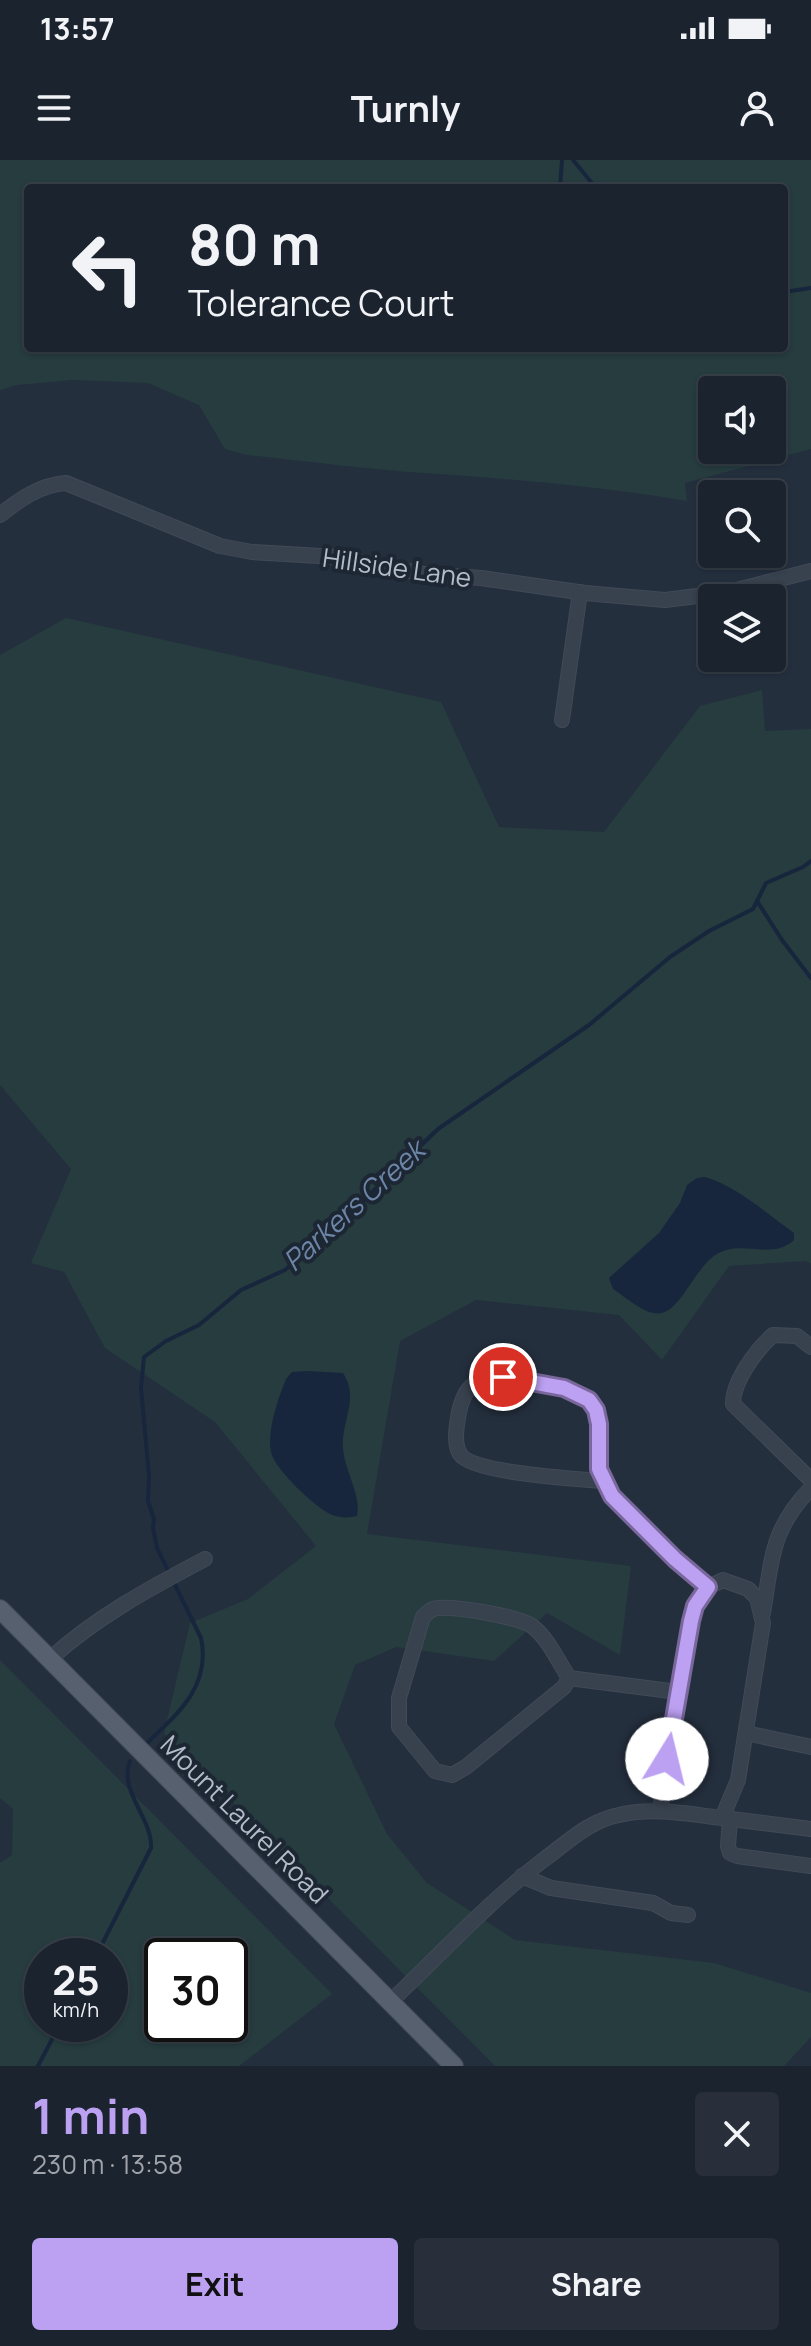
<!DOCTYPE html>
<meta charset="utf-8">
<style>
:root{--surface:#1b232e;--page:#282f3a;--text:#f1f3f6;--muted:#a0a4aa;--line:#39404a;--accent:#bca0f2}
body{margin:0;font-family:Manrope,sans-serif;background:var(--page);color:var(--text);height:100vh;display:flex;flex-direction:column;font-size:30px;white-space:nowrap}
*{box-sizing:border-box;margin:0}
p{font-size:26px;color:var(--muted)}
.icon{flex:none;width:44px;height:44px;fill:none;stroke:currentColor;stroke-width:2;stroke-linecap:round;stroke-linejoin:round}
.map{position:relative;height:1906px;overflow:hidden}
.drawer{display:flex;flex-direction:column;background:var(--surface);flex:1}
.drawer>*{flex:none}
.guide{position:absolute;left:24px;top:24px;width:764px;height:168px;border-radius:8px;box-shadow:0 2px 6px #0004,0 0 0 2px var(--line);background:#1b232e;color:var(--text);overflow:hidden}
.controls{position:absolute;left:698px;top:216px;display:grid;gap:16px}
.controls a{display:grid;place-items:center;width:88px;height:88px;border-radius:8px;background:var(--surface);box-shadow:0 2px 6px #0004,0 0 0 2px var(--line);font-size:40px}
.speed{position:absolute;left:24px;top:1778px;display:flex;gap:16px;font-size:40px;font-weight:700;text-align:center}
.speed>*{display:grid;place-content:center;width:104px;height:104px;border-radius:50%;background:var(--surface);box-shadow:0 2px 6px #0004,0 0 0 2px var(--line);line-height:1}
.speed small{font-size:20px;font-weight:400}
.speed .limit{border:4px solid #111;border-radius:12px;background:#fff;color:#111}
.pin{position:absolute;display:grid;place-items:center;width:68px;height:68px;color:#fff;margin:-34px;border:4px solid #fff;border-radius:50%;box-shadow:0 2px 8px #0007}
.me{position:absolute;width:88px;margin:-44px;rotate:9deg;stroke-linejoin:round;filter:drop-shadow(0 0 6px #0008)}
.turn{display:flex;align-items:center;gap:28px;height:168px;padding:0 32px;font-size:36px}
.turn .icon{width:104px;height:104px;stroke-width:2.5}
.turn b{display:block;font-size:56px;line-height:68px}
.round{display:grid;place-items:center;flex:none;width:84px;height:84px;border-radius:8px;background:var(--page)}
.summary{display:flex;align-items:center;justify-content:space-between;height:136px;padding:0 32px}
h1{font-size:48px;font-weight:700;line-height:60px;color:var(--accent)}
.action{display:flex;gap:16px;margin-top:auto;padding:16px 32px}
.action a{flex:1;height:92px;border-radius:8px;background:var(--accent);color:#111;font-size:32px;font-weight:700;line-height:92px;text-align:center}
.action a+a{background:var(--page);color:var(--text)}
.status{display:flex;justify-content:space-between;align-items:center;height:56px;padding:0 40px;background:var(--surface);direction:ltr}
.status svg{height:22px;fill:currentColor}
header{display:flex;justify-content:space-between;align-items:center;height:104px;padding:0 32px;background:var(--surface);font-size:36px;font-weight:700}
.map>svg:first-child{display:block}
.green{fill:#263c3f;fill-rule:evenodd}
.water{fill:#17263c}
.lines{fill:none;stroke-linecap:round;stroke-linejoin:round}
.stream{stroke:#17263c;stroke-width:4}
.minor-casing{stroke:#414a57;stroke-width:16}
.major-casing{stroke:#414a57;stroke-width:20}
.minor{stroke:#38414e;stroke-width:14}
.major{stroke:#56606e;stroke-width:18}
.route-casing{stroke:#7a689d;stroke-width:20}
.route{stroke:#bca0f2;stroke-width:14}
.labels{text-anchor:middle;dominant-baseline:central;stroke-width:8;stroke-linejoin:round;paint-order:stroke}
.street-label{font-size:26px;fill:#b4bcc9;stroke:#1d2633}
.water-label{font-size:28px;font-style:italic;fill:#6d86a8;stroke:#1d2633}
</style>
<div class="status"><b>13:57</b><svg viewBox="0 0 49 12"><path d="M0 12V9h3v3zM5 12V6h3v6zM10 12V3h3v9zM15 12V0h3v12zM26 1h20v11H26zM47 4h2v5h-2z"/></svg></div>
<header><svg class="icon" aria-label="menu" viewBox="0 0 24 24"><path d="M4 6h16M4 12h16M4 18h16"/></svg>Turnly<svg class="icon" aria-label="person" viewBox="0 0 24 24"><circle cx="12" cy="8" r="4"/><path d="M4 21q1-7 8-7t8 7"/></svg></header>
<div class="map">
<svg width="811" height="1906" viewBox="0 0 811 1906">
<rect width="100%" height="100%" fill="#242f3e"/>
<g class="green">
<path d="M0 0H811V289L685 323 687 341C599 326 512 319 424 313 365 309 306 301 247 295L225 289 199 245 148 223 72 220 17 225 0 230ZM28 28H784V188H28ZM712 230H772V290H712Z"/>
<path d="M66 458 441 542 499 667 604 672 700 546 762 530 765 571 811 569V1104L806 1101 729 1106 662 1200 619 1155 476 1140 400 1181 367 1374 631 1406 620 1495 547 1453 494 1501 396 1487 355 1505 334 1564 387 1674 427 1723 515 1780 714 1803 811 1833V1877L784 1906H495L164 1573 190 1463 248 1439 316 1386 215 1262 105 1188 64 1112 31 1103 71 1009 0 925V495Z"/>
<path d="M0 1500 332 1834 239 1906H0V1703L12 1695 13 1649 0 1638ZM42 1796H110V1864H42ZM162 1796H230V1864H162Z"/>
</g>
<g class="water">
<path d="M705 1017C737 1026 767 1054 794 1073V1080C772 1101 742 1079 717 1094 696 1106 682 1148 662 1153 647 1157 626 1137 613 1129L609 1118 659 1073 680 1043 687 1025 697 1018Z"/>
<path d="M307 1211 343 1213C360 1238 341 1261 343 1288 344 1309 362 1337 357 1356 349 1358 340 1358 332 1355 316 1348 275 1310 271 1292 267 1270 278 1239 286 1219L292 1212Z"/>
</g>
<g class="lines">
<g class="stream">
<path d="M573 0 596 28"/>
<path d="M560 28 562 0"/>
<path d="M784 132 811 128"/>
<path d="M598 188H622"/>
<path d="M757 741 782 780 811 818"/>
<path d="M148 1582C179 1553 211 1525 201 1478L157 1388 153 1368 154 1359 148 1341 149 1316 141 1228 144 1197 166 1181 199 1165 241 1130 285 1110 338 1065 438 969 589 865 670 797 709 771 753 749 766 723 803 707 811 701"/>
<path d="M96 1796 151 1688C153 1659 118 1631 130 1601"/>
<path d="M38 1906 60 1864"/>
</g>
<g class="minor-casing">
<g id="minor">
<path d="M0 355C20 339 40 325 66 323L220 386 252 392 337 397 424 414 481 418 585 433 665 440 729 432 811 411"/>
<path d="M562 560 580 432"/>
<path d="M811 1187 797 1176 773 1175C756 1190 733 1221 733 1244L811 1320"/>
<path d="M489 1217C515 1217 587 1224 597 1253 604 1274 596 1298 603 1321 577 1319 472 1313 460 1294 453 1282 457 1265 459 1252 463 1233 470 1222 489 1217Z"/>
<path d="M603 1321 612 1336 675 1399 708 1427"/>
<path d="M763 1453C772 1399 771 1369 811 1328"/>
<path d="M50 1499C96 1457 150 1428 205 1399"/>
<path d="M569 1518 564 1527 466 1607 452 1615 435 1611 399 1567V1538L423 1457C426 1454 429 1451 433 1449 448 1444 520 1457 532 1466 548 1478 558 1501 569 1518L678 1532"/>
<path d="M746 1573 811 1587"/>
<path d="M723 1658 811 1669"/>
<path d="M730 1659 728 1686 730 1693 737 1696 811 1706"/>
<path d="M522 1716 551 1728 653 1743 671 1753 688 1755"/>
<path d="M390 1842C440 1795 487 1743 542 1701 567 1683 588 1661 619 1655 653 1647 689 1654 722 1658L738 1620 763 1463 757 1438 748 1429 723 1420 708 1427 701 1434 691 1461 660 1651"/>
</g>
</g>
<g class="major-casing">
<path id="major" d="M0 1449 454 1906"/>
</g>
<use href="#minor" class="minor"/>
<use href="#major" class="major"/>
</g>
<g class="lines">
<g class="route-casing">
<path id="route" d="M503 1217 564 1228 589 1240 596 1250 599 1264V1309L612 1336 675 1399 708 1427 695 1446 691 1461 667 1599"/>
</g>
<use href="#route" class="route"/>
</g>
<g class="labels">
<g class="street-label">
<text transform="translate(397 407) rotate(8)">Hillside Lane</text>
<text transform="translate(245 1659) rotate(45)">Mount Laurel Road</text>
</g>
<g class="water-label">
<text transform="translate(353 1045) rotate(-42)">Parkers Creek</text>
</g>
</g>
</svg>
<div class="controls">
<a><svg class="icon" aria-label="sound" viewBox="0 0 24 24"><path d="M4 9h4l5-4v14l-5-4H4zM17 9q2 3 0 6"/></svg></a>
<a><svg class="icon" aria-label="search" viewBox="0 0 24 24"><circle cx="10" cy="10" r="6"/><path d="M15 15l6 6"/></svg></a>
<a><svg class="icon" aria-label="layers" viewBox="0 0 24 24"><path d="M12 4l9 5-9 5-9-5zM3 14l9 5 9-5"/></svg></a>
</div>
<div class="speed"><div>25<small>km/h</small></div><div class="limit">30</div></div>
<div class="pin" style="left:503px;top:1217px;background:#d93025"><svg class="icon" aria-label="arrive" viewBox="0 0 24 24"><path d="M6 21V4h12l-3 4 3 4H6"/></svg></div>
<svg class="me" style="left:667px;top:1599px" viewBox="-20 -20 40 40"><circle r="19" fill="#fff"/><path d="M0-13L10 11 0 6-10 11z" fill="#bca0f2"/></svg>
<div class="guide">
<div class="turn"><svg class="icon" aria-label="left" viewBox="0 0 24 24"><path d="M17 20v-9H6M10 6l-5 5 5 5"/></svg><div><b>80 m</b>Tolerance Court</div></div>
</div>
</div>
<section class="drawer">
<div class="summary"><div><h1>1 min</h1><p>230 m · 13:58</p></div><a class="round"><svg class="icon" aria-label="close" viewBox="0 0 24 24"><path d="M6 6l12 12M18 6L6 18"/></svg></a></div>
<div class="action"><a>Exit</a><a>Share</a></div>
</section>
